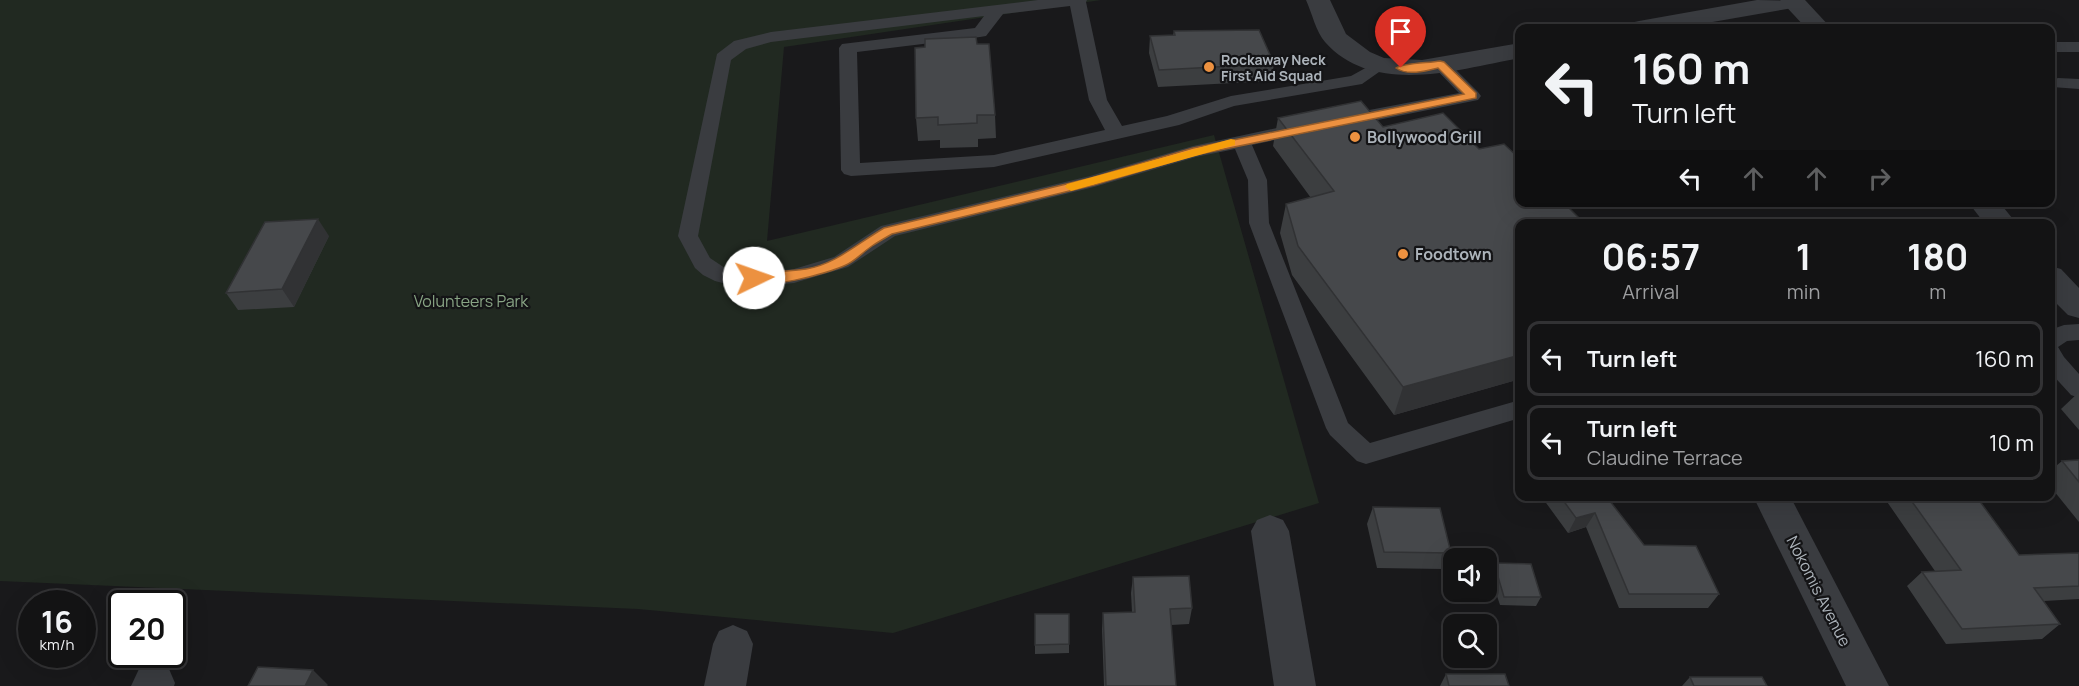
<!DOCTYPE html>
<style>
:root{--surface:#131314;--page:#1c1c1d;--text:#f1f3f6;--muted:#9d9ea0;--line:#323234}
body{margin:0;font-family:Manrope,sans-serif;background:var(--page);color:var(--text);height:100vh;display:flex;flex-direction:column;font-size:22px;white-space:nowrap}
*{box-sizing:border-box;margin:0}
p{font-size:20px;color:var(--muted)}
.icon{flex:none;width:33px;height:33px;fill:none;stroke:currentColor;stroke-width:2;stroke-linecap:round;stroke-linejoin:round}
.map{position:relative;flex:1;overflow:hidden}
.panel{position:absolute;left:1515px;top:219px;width:540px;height:282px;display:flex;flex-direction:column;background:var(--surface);border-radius:12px;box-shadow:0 6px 24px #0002,0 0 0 2px var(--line)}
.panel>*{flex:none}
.hud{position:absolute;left:1515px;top:24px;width:540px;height:183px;border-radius:12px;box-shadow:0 6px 24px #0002,0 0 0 2px var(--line);background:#131314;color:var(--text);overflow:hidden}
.fabs{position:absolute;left:1443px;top:548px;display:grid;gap:12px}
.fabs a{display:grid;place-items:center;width:54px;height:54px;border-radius:12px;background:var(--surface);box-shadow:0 6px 24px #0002,0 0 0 2px var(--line);font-size:30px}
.speed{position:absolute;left:18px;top:590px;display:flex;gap:12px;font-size:30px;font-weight:700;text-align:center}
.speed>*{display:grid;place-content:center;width:78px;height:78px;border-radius:50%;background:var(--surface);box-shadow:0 6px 24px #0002,0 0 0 2px var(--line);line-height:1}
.speed small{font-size:15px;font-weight:400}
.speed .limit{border:3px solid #111;border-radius:9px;background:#fff;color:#111}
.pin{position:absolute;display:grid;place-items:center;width:51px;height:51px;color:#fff;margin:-62px -26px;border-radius:50% 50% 50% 0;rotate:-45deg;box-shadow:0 0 6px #0007}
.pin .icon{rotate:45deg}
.me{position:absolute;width:66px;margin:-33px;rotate:87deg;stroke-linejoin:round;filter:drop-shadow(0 0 4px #0008)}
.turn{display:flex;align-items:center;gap:21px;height:126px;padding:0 18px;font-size:27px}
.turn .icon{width:78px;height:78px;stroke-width:2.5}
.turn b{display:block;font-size:42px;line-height:51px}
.lanes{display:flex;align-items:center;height:57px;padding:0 18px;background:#0003;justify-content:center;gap:30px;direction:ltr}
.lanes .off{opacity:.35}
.eta{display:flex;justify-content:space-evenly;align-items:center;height:102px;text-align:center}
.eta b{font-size:36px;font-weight:700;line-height:42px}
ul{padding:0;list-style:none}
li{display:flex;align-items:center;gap:18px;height:75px;margin:0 12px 9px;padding:0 6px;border:3px solid var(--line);border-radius:12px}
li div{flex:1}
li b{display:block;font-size:22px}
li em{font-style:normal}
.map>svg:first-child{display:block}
.green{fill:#212921}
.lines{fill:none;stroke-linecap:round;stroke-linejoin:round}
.service{fill:#3a3c40;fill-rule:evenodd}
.minor{fill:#3a3c40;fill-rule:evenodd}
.tertiary{fill:#3a3c40;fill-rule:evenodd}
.wall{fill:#3c3e40}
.shaded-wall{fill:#313234}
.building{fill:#46484b;stroke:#313234;stroke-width:1.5}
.route{fill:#ec9140;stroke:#995e2a;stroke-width:1.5}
.slow{fill:#f59e0b}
.poi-dot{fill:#ec9140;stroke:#141416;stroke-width:2}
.labels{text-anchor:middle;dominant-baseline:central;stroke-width:4.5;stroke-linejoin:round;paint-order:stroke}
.far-poi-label{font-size:14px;font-weight:bold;fill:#acb3ba;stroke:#141416;text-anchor:start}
.poi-label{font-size:16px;font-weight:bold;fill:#acb3ba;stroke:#141416;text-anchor:start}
.park-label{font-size:16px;fill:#88a484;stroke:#141416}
.street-label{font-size:16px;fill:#acb3ba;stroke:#141416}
</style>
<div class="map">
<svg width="2079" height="686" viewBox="0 0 2079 686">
<rect width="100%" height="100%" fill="#19191b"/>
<path class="green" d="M0 0H1101L784 47 767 241 1214 135 1319 503 893 633 638 609 0 581Z"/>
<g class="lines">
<g class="service">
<path d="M1038 0H1087L1086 2 1107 100 1122 126 1167 116 1231 96 1351 76 1380 60 1386 61 1389 65 1362 84 1234 106 1179 125 994 167 851 176 844 174 841 170 839 48 842 44 975 28 984 16 771 42 746 49 731 60 698 236 710 258 728 270 756 273 794 269 834 257 881 226 1090 176 1193 146 1305 122 1312 124 1314 128 1312 132 1252 145 1267 180 1269 223 1348 423 1370 443 1520 400V418L1366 464 1357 461 1330 435 1326 428 1249 223 1248 180 1235 149 1196 157 1094 187 895 236 848 267 794 283 756 287H738L715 281 703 275 695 268 678 236 717 54 734 41 771 32ZM1070 6 1089 100 1105 130 994 155 860 163 857 52 980 37 986 36 1003 14Z"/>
<rect x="2050" y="42" width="29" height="10"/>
<path d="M1440 59 1446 60 1478 92 1481 96 1478 100 1343 127 1336 125 1334 121 1336 117 1343 115 1459 93 1431 64 1434 60Z"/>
<path d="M2058 78 2079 79V89L2052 87 2050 81Z"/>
<path d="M2079 324V340L2067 341 2058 347 2064 357 2079 374V398L2071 395 2050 372V330L2064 325Z"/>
</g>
<g class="minor">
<path d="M1306 0H1330L1346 34 1370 52 1384 58 1422 60 1520 43V58C1459 69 1374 97 1325 42 1316 32 1312 13 1306 0Z"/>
<path d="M1757 0 1805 1 1801 6 1793 8 1678 28H1627L1630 23 1639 21Z"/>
<path d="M1753 496H1790L1889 686H1846Z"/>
<path d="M1270 515 1283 520 1289 531 1316 686H1274L1251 531 1257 520Z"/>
<path d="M733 625 747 631 753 644 746 686H704L713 644 719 631Z"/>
<path d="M154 663 169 669 175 683 174 686H131L139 669Z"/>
</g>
<g class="tertiary">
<path d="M1780 0H1805L1831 28H1806Z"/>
<path d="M1968 202H1999L2017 224H1985Z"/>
<path d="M2050 266 2061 269 2079 288V318L2068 315 2050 297Z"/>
</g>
</g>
<g class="wall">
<path d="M1174 31 1274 64 1271 81 1158 87 1149 53 1150 36 1173 35Z"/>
<path d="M977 44 995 115 996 138 978 139V147L940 148V140L918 141 916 118Z"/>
<path d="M1278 118 1383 127 1520 224V379L1394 415 1292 275 1280 233 1286 204 1311 198 1273 146Z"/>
<path d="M329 236 294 307 238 310 226 293Z"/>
<path d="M2079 392V430L2061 409Z"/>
<path d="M2079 460V522L2050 486V471L2062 461Z"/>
<path d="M1541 496H1606L1644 545 1719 594 1708 608H1619L1586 527 1568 533Z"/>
<path d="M1883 496H1976L2019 555 2079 553V599L2044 601 2060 624 2042 639 1946 644 1907 586 1922 572 1935 571Z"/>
<path d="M1373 507 1451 553 1443 569 1377 568 1367 524Z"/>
<path d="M1494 563 1541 597 1536 606 1500 605 1489 572Z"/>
<path d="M1133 577 1192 608 1189 624 1171 625 1176 686H1104L1102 629 1103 613 1132 612 1131 593Z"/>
<path d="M1035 614 1069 644V653L1035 654Z"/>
<path d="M1446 674 1509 686H1440Z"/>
<path d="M1690 677 1767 686H1682Z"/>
</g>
<g class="shaded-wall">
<path d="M318 219 329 236 294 307 282 289Z"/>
<path d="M1520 355V379L1394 415 1403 387Z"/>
<path d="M1595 513 1586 527 1568 533 1576 518Z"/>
<path d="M313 670 328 685 327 686H305Z"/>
</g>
<g class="building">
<path d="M1259 30 1274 64 1159 70 1150 36 1175 35 1174 31Z"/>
<path d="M976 37 977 44H989L995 115H977V123L938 125V117L916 118 915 48 925 47V39Z"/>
<path d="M1361 101 1383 127 1443 113 1479 149 1504 144 1520 159V202H1563L1585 224H1520V355L1403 387 1298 246 1286 204 1334 191 1278 118Z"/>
<path d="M318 219 282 289 226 293 265 222Z"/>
<path d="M2079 460V482L2062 461Z"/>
<path d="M1560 496H1606L1644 545 1696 546 1719 594H1629L1595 513 1576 518Z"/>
<path d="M1908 496H1976L2019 555 2079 553V586L2034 588 2060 624 1962 629 1922 572 1961 570Z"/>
<path d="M1373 507 1440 508 1451 553 1384 552Z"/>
<path d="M1494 563 1531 564 1541 597H1504Z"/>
<path d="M1189 576 1192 608 1170 609 1176 686H1106L1103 613 1135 612 1133 577Z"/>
<path d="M1035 614H1069V644L1035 645Z"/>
<path d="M258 667 313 670 305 686H248Z"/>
<path d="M1446 674H1505L1509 686H1449Z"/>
<path d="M1690 677H1762L1767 686H1694Z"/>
</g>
<path class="route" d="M1440 61 1444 62 1476 93V98L1195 155 1094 185 892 234C885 238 878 242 872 246 863 252 855 261 846 265 829 273 760 293 748 278 752 272 795 271 806 269 836 264 858 243 884 228L1091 178 1193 148 1464 94 1438 68C1426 71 1407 76 1396 68 1403 63 1429 63 1440 61Z"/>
<path class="slow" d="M1231 139 1235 140V145L1071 191 1065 187 1067 184Z"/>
<g class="poi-dot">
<circle cx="1209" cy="67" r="6"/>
<circle cx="1355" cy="137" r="6"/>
<circle cx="1403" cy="254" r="6"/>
</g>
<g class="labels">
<g class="far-poi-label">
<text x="1221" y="59">Rockaway Neck<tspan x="1221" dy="16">First Aid Squad</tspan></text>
</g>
<g class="poi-label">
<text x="1367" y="137">Bollywood Grill</text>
<text x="1415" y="254">Foodtown</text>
</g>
<g class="park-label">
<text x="471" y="301">Volunteers Park</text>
</g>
<g class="street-label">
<text transform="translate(1819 591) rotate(63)">Nokomis Avenue</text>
</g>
</g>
</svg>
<div class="fabs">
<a><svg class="icon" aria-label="sound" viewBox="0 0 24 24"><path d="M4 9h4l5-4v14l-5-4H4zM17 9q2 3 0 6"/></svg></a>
<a><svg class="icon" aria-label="search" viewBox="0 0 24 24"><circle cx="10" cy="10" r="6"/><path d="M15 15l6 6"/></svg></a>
</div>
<div class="speed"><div>16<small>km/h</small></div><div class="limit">20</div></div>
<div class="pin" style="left:1401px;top:68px;background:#d93025"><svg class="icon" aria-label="arrive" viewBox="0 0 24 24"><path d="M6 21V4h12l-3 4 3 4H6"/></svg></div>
<svg class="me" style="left:754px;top:278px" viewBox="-20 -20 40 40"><circle r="19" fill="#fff"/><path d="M0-13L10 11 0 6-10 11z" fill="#ec9140"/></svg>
<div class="hud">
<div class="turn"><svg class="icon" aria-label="left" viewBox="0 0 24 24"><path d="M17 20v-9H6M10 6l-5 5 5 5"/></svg><div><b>160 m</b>Turn left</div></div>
<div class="lanes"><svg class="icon" aria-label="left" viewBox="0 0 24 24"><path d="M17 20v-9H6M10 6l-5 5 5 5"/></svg><svg class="icon off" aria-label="ahead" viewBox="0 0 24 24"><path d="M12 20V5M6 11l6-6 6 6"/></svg><svg class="icon off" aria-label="ahead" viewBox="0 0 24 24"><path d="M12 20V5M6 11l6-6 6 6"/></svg><svg class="icon off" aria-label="right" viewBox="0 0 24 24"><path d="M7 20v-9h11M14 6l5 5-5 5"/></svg></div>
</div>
<section class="panel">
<div class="eta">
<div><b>06:57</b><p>Arrival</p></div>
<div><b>1</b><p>min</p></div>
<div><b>180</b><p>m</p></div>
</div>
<ul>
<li><svg class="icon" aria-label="left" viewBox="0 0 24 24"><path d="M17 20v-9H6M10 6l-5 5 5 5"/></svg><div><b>Turn left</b></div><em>160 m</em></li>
<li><svg class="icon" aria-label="left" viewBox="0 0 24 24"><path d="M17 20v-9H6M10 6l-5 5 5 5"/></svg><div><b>Turn left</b><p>Claudine Terrace</p></div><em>10 m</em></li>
</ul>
</section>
</div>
